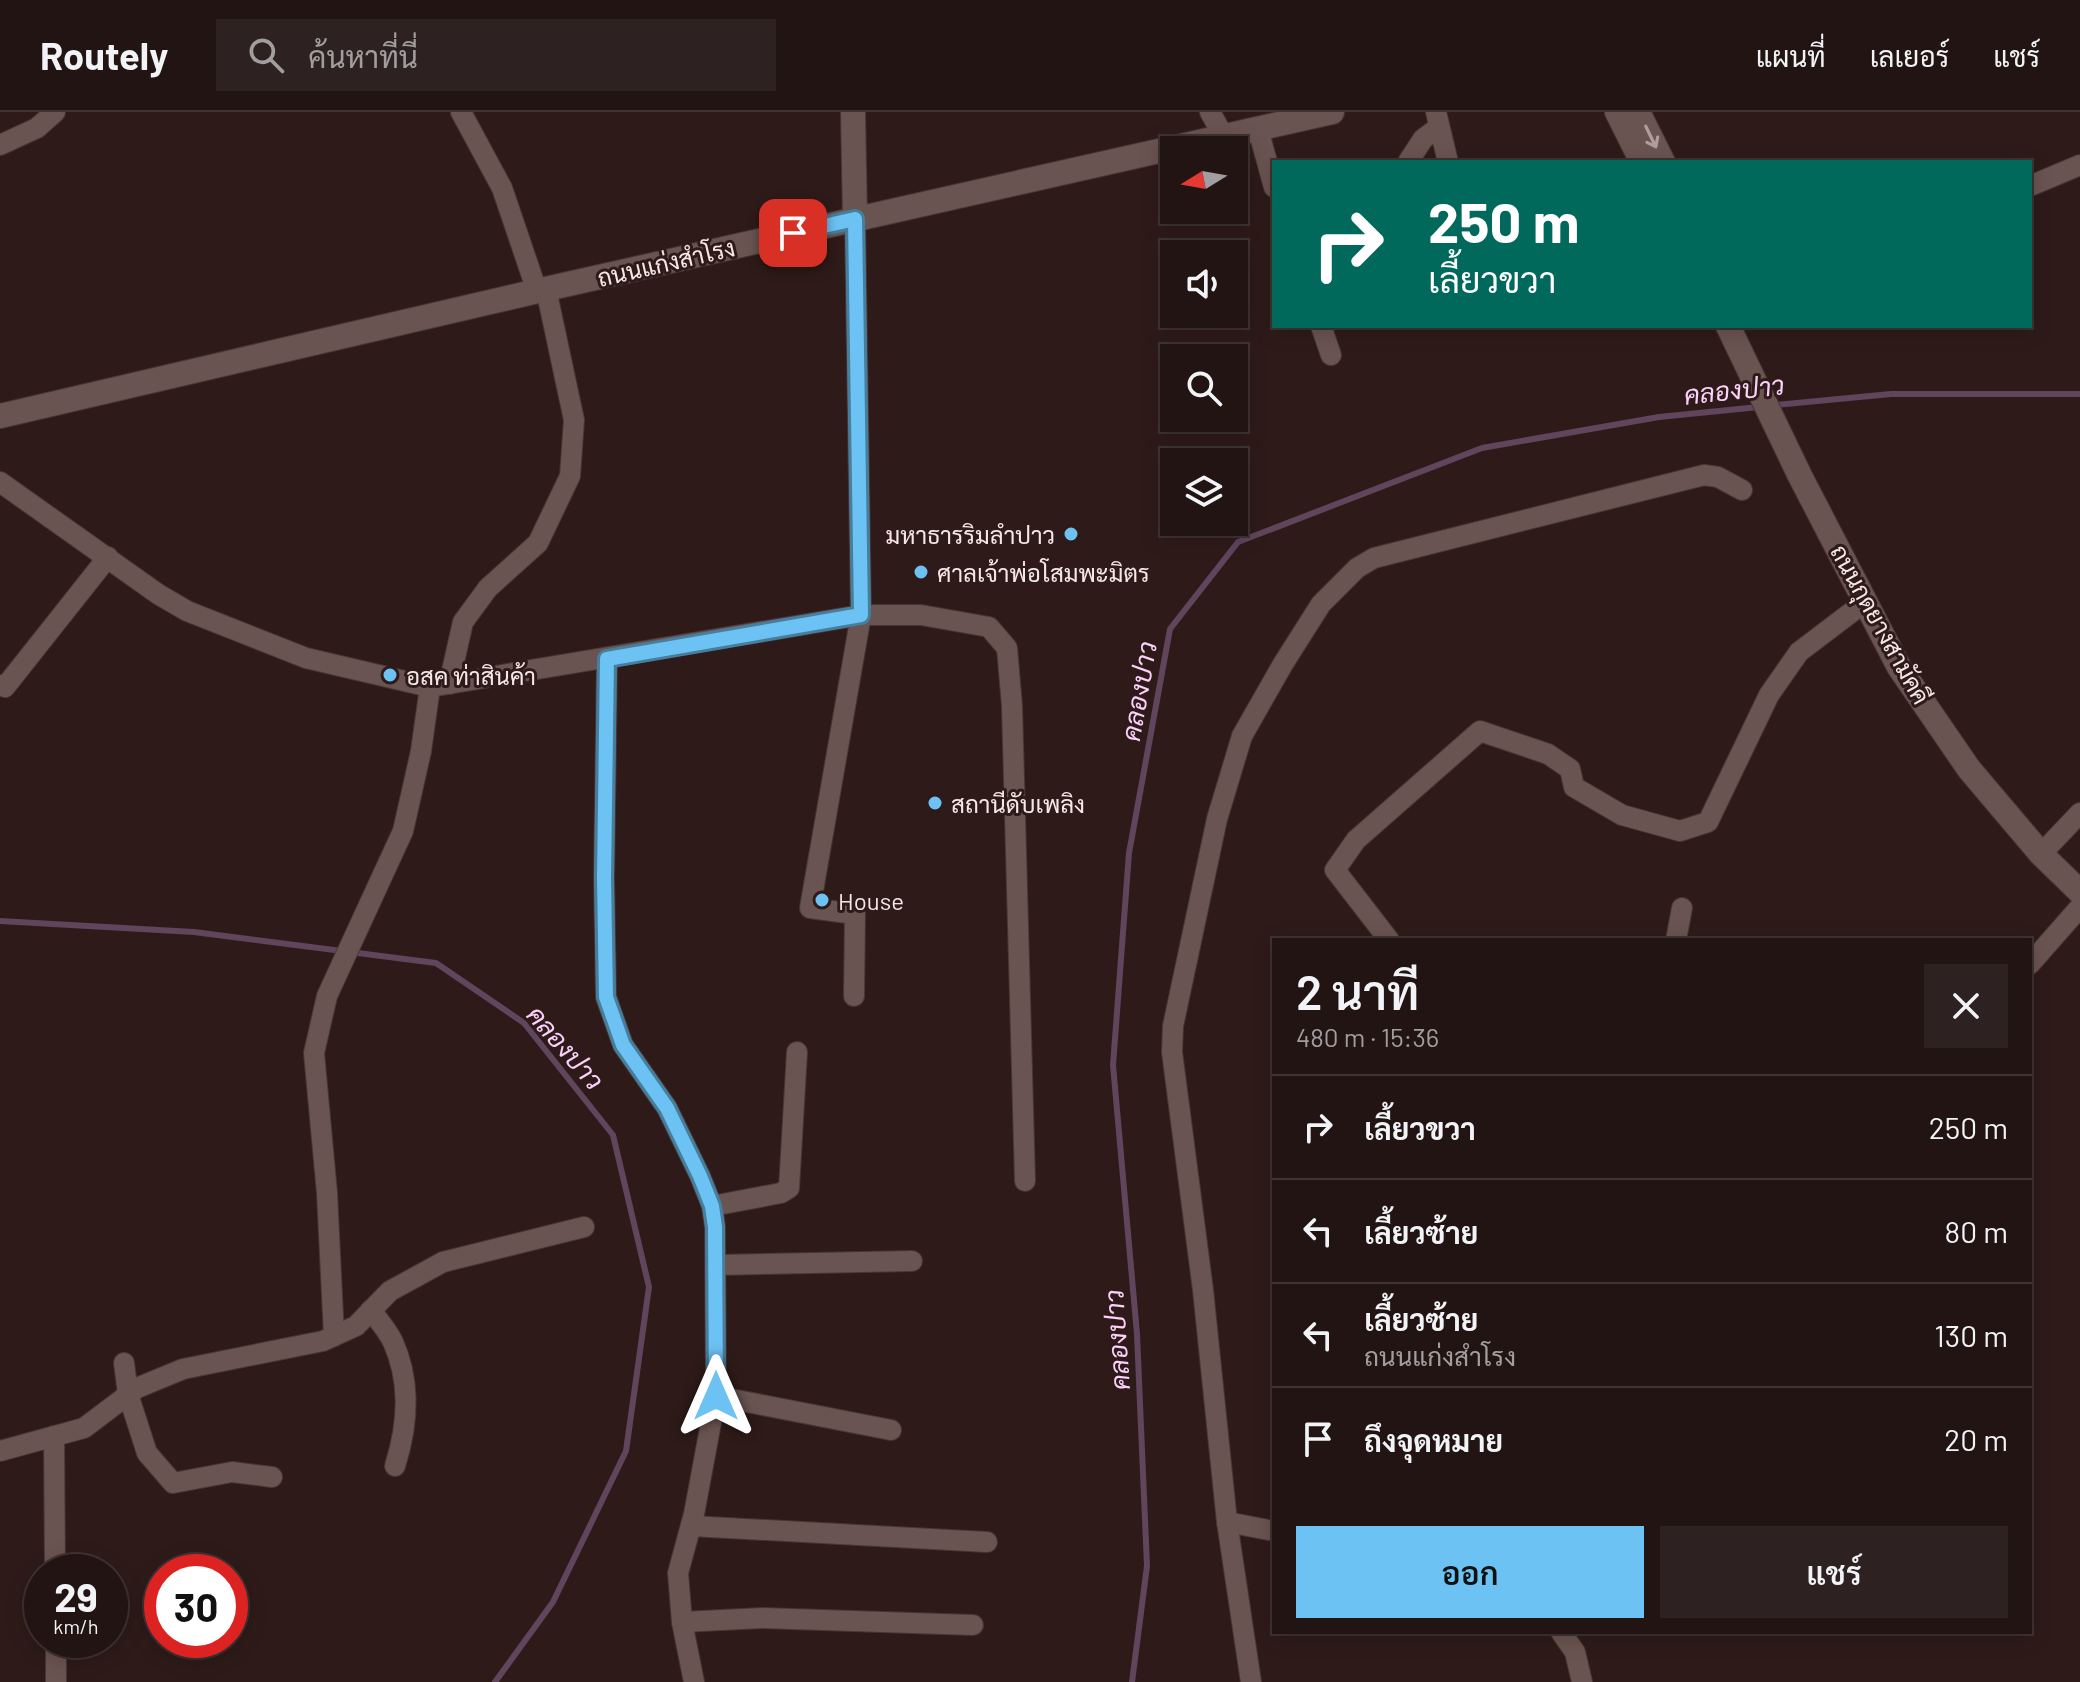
<!DOCTYPE html>
<html lang="th">
<meta charset="utf-8">
<style>
:root{--surface:#221413;--page:#2e2121;--text:#f1f3f6;--muted:#a29ea0;--line:#3f3333;--accent:#6cc2f3}
body{margin:0;font-family:Barlow,Sarabun,sans-serif;background:var(--page);color:var(--text);height:100vh;display:flex;flex-direction:column;font-size:30px;white-space:nowrap}
*{box-sizing:border-box;margin:0}
p{font-size:26px;color:var(--muted)}
.icon{flex:none;width:44px;height:44px;fill:none;stroke:currentColor;stroke-width:2;stroke-linecap:round;stroke-linejoin:round}
.map{position:relative;flex:1;overflow:hidden}
.details{position:absolute;left:1272px;top:826px;width:760px;height:696px;display:flex;flex-direction:column;background:var(--surface);border-radius:0px;box-shadow:0 4px 20px #0003,0 0 0 2px var(--line)}
.details>*{flex:none}
.banner{position:absolute;left:1272px;top:48px;width:760px;height:168px;border-radius:0px;box-shadow:0 4px 20px #0003,0 0 0 2px var(--line);background:#00695c;color:#fff;overflow:hidden}
.needle{width:52px;rotate:259deg}
.buttons{position:absolute;left:1160px;top:24px;display:grid;gap:16px}
.buttons a{display:grid;place-items:center;width:88px;height:88px;border-radius:0px;background:var(--surface);box-shadow:0 4px 20px #0003,0 0 0 2px var(--line);font-size:40px}
.speed{position:absolute;left:24px;top:1442px;display:flex;gap:16px;font-size:40px;font-weight:700;text-align:center}
.speed>*{display:grid;place-content:center;width:104px;height:104px;border-radius:50%;background:var(--surface);box-shadow:0 4px 20px #0003,0 0 0 2px var(--line);line-height:1}
.speed small{font-size:20px;font-weight:400}
.speed .limit{border:12px solid #d22;background:#fff;color:#111}
.pin{position:absolute;display:grid;place-items:center;width:68px;height:68px;color:#fff;margin:-34px;border-radius:16px;box-shadow:0 4px 12px #0006}
.me{position:absolute;width:88px;margin:-44px;rotate:0deg;stroke-linejoin:round;filter:drop-shadow(0 0 6px #0008)}
.turn{display:flex;align-items:center;gap:28px;height:168px;padding:0 24px;font-size:36px}
.turn .icon{width:104px;height:104px;stroke-width:2.5}
.turn b{display:block;font-size:56px;line-height:68px}
.round{display:grid;place-items:center;flex:none;width:84px;height:84px;border-radius:0px;background:var(--page)}
.headline{display:flex;align-items:center;justify-content:space-between;height:136px;padding:0 24px}
h1{font-size:48px;font-weight:600;line-height:60px}
.button{display:flex;gap:16px;margin-top:auto;padding:16px 24px}
.button a{flex:1;height:92px;border-radius:0px;background:var(--accent);color:#111;font-size:32px;font-weight:600;line-height:92px;text-align:center}
.button a+a{background:var(--page);color:var(--text)}
ul{padding:0;list-style:none}
li{display:flex;align-items:center;gap:24px;height:104px;padding:0 24px;border-top:2px solid var(--line)}
li div{flex:1}
li b{display:block;font-size:30px}
li em{font-style:normal}
header{display:flex;align-items:center;gap:48px;box-sizing:border-box;height:112px;padding:0 40px;background:var(--surface);border-bottom:2px solid var(--line)}
header strong{font-size:38px}
nav{display:flex;gap:44px;margin-inline-start:auto;font-size:28px}
.search{width:560px;height:72px;background:var(--page);display:flex;align-items:center;gap:20px;box-sizing:border-box;padding:0 28px;border-radius:0px;color:var(--muted);font-size:30px}
.map>svg:first-child{display:block}
.lines{fill:none;stroke-linecap:round;stroke-linejoin:round}
.stream{stroke:#60455d;stroke-width:6}
.street-casing{stroke:#463736;stroke-width:22}
.secondary-casing{stroke:#463736;stroke-width:26}
.street{stroke:#6a5451;stroke-width:20}
.secondary{stroke:#6a5451;stroke-width:24}
.oneway{stroke:#af9e9b}
.route-casing{stroke:#467e9e;stroke-width:20}
.route{stroke:#6cc2f3;stroke-width:14}
.poi-dot{fill:#6cc2f3;stroke:#2e1b19;stroke-width:3}
.labels{text-anchor:middle;dominant-baseline:central;stroke-width:6;stroke-linejoin:round;paint-order:stroke}
.street-label{font-size:24px;fill:#f4e7e5;stroke:#2e1b19}
.poi-label{font-size:24px;fill:#f4e7e5;stroke:#2e1b19;text-anchor:start}
.water-label{font-size:26px;font-style:italic;fill:#fbd1fb;stroke:#2e1b19}
</style>
<header>
<strong>Routely</strong>
<div class="search"><svg class="icon" aria-label="search" viewBox="0 0 24 24"><circle cx="10" cy="10" r="6"/><path d="M15 15l6 6"/></svg>ค้นหาที่นี่</div>
<nav><a>แผนที่</a><a>เลเยอร์</a><a>แชร์</a></nav>
</header>
<div class="map">
<svg width="2080" height="1570" viewBox="0 0 2080 1570">
<rect width="100%" height="100%" fill="#2e1b19"/>
<g class="lines">
<g class="stream">
<path d="M1775 293 1891 282H2080"/>
<path d="M0 809 194 820 436 851 524 911 613 1023 649 1175 626 1339 553 1490 495 1570"/>
<path d="M1132 1570 1147 1454 1137 1222 1113 953 1129 741 1170 517 1238 430 1482 336 1659 305 1759 295"/>
</g>
<g class="street-casing">
<g id="street">
<path d="M461 0 502 76 537 179"/>
<path d="M1210 0 1224 25"/>
<path d="M1436 0 1448 50"/>
<path d="M1258 17 1274 75"/>
<path d="M0 33 37 16 55 0"/>
<path d="M1408 50 1423 27 1439 15"/>
<path d="M2030 74 2080 53"/>
<path d="M1321 214 1331 243"/>
<path d="M0 370 158 482 187 499 306 546 430 575 861 503H921L989 515 1007 536 1012 594 1025 1069"/>
<path d="M607 547 604 766 606 885 623 933 667 996 700 1064 712 1094 715 1115 716 1284 694 1402 678 1461 682 1510 694 1570"/>
<path d="M449 572 463 510 488 476 538 431 570 364 574 308 546 177"/>
<path d="M0 573 5 575 108 445"/>
<path d="M2041 742 2080 701"/>
<path d="M1389 828 1335 758 1356 728 1480 619 1548 642 1570 657 1574 675 1622 703 1680 719 1708 710 1769 583 1799 540 1865 490"/>
<path d="M1676 828 1682 796"/>
<path d="M2030 852 2080 795"/>
<path d="M854 884 855 802 810 796 861 503 855 107"/>
<path d="M712 1094 781 1081 789 1076 797 940"/>
<path d="M716 1153 912 1149"/>
<path d="M371 1198C378 1208 388 1219 393 1230 411 1270 408 1313 395 1354"/>
<path d="M334 1224 327 1081 314 941 327 884 403 719 421 639 430 575"/>
<path d="M124 1251 128 1282 147 1341 173 1371 232 1360 272 1365"/>
<path d="M716 1284 891 1318"/>
<path d="M54 1324 55 1460"/>
<path d="M0 1339 84 1316 137 1276 183 1257 323 1229 356 1214 390 1179 443 1150 584 1115"/>
<path d="M1227 1410 1274 1419"/>
<path d="M691 1414 987 1430"/>
<path d="M682 1510 762 1506 973 1513"/>
<path d="M1561 1520 1575 1540 1582 1570"/>
<path d="M56 1528V1570"/>
<path d="M1251 1570 1227 1410 1203 1178 1172 940 1173 914 1217 707 1242 624 1283 552 1321 492 1357 456 1374 446 1704 363 1718 365 1742 378"/>
</g>
</g>
<g class="secondary-casing">
<g id="secondary">
<path d="M853 0 855 107"/>
<path d="M1617 0 1642 50"/>
<path d="M1638 0 1663 50"/>
<path d="M1728 214 1800 364 1899 555 1969 657 2041 742 2080 780"/>
<path d="M0 304 546 177 1332 0"/>
</g>
</g>
<use href="#street" class="street"/>
<use href="#secondary" class="secondary"/>
</g>
<defs><path id="oneway-shaft" d="M-6 0H5M1.5-3L5.5 0L1.5 3" fill="none" stroke-width="1.6" stroke-linecap="round" stroke-linejoin="round" transform="scale(2)"/></defs>
<use class="oneway" href="#oneway-shaft" transform="translate(1651 25) rotate(64)"/>
<g class="lines">
<g class="route-casing">
<path id="route" d="M716 1284 715 1115 712 1094 700 1064 667 996 623 933 606 885 604 766 607 547 861 503 855 107 793 121"/>
</g>
<use href="#route" class="route"/>
</g>
<g class="poi-dot">
<circle cx="1071" cy="422" r="8"/>
<circle cx="921" cy="460" r="8"/>
<circle cx="390" cy="563" r="8"/>
<circle cx="935" cy="691" r="8"/>
<circle cx="822" cy="788" r="8"/>
</g>
<g class="labels">
<g class="street-label">
<text transform="translate(666 150) rotate(-13)">ถนนแก่งสำโรง</text>
<text transform="translate(1881 512) rotate(61)">ถนนกุดยางสามัคคี</text>
</g>
<g class="poi-label">
<text x="1055" y="422" text-anchor="end">มหาธารริมลำปาว</text>
<text x="937" y="460">ศาลเจ้าพ่อโสมพะมิตร</text>
<text x="406" y="563">อสค ท่าสินค้า</text>
<text x="951" y="691">สถานีดับเพลิง</text>
<text x="838" y="788">House</text>
</g>
<g class="water-label">
<text transform="translate(1734 277) rotate(-6)">คลองปาว</text>
<text transform="translate(1138 579) rotate(-80)">คลองปาว</text>
<text transform="translate(566 935) rotate(49)">คลองปาว</text>
<text transform="translate(1116 1228) rotate(-94)">คลองปาว</text>
</g>
</g>
</svg>
<div class="buttons">
<a><svg class="needle" viewBox="-14 -14 28 28"><path d="M0-13l5 13h-10z" fill="#e53935"/><path d="M0 13l5-13h-10z" fill="#a29ea0"/></svg></a>
<a><svg class="icon" aria-label="sound" viewBox="0 0 24 24"><path d="M4 9h4l5-4v14l-5-4H4zM17 9q2 3 0 6"/></svg></a>
<a><svg class="icon" aria-label="search" viewBox="0 0 24 24"><circle cx="10" cy="10" r="6"/><path d="M15 15l6 6"/></svg></a>
<a><svg class="icon" aria-label="layers" viewBox="0 0 24 24"><path d="M12 4l9 5-9 5-9-5zM3 14l9 5 9-5"/></svg></a>
</div>
<div class="speed"><div>29<small>km/h</small></div><div class="limit">30</div></div>
<div class="pin" style="left:793px;top:121px;background:#d93025"><svg class="icon" aria-label="arrive" viewBox="0 0 24 24"><path d="M6 21V4h12l-3 4 3 4H6"/></svg></div>
<svg class="me" style="left:716px;top:1284px" viewBox="-20 -20 40 40"><path d="M0-17L14 15 0 8-14 15z" fill="#6cc2f3" stroke="#fff" stroke-width="4"/></svg>
<div class="banner">
<div class="turn"><svg class="icon" aria-label="right" viewBox="0 0 24 24"><path d="M7 20v-9h11M14 6l5 5-5 5"/></svg><div><b>250 m</b>เลี้ยวขวา</div></div>
</div>
<section class="details">
<div class="headline"><div><h1>2 นาที</h1><p>480 m · 15:36</p></div><a class="round"><svg class="icon" aria-label="close" viewBox="0 0 24 24"><path d="M6 6l12 12M18 6L6 18"/></svg></a></div>
<ul>
<li><svg class="icon" aria-label="right" viewBox="0 0 24 24"><path d="M7 20v-9h11M14 6l5 5-5 5"/></svg><div><b>เลี้ยวขวา</b></div><em>250 m</em></li>
<li><svg class="icon" aria-label="left" viewBox="0 0 24 24"><path d="M17 20v-9H6M10 6l-5 5 5 5"/></svg><div><b>เลี้ยวซ้าย</b></div><em>80 m</em></li>
<li><svg class="icon" aria-label="left" viewBox="0 0 24 24"><path d="M17 20v-9H6M10 6l-5 5 5 5"/></svg><div><b>เลี้ยวซ้าย</b><p>ถนนแก่งสำโรง</p></div><em>130 m</em></li>
<li><svg class="icon" aria-label="arrive" viewBox="0 0 24 24"><path d="M6 21V4h12l-3 4 3 4H6"/></svg><div><b>ถึงจุดหมาย</b></div><em>20 m</em></li>
</ul>
<div class="button"><a>ออก</a><a>แชร์</a></div>
</section>
</div>
